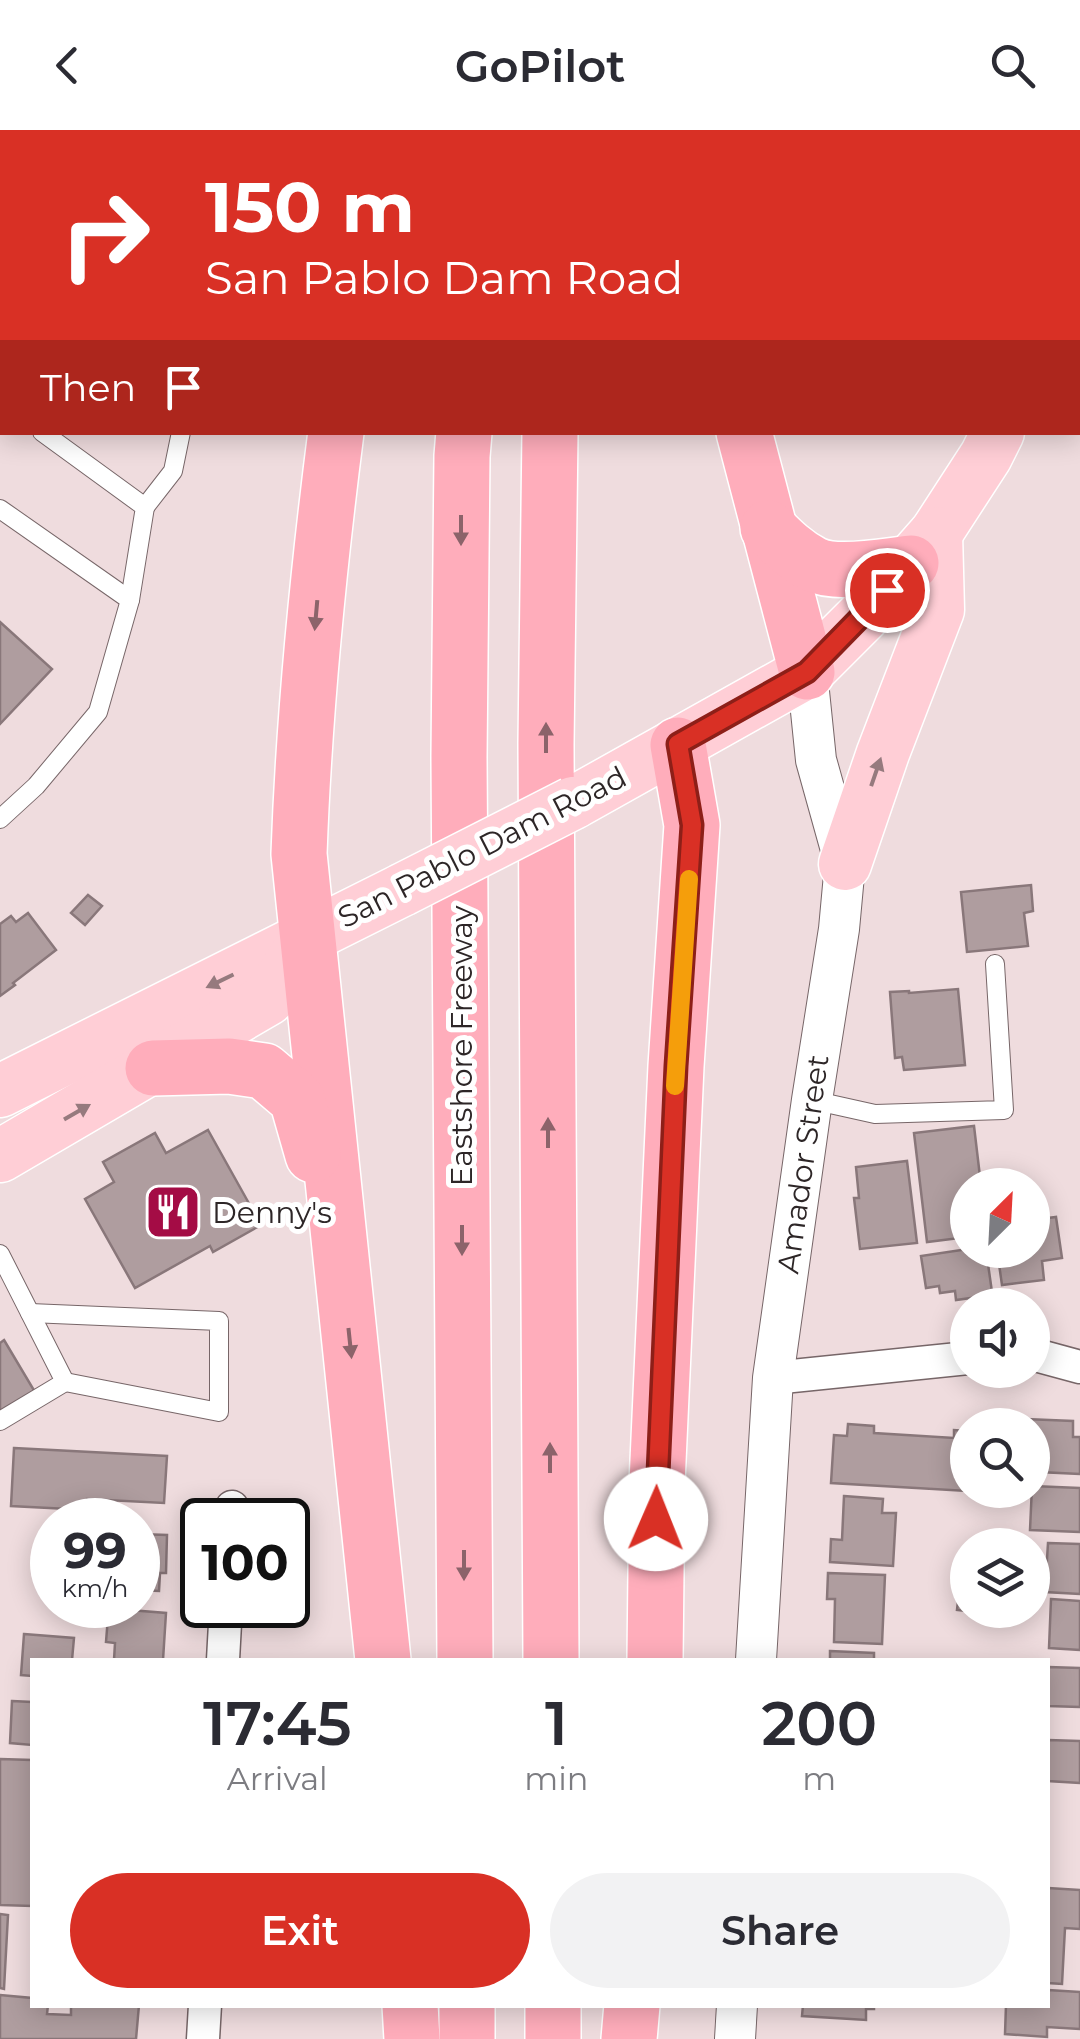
<!DOCTYPE html>
<style>
:root{--surface:#fff;--page:#f2f2f3;--text:#2b2b33;--muted:#7c7c81;--accent:#d93025}
body{margin:0;font-family:Montserrat,sans-serif;background:var(--page);color:var(--text);height:100vh;display:flex;flex-direction:column;font-size:38px;white-space:nowrap}
*{box-sizing:border-box;margin:0}
p{font-size:32px;color:var(--muted)}
.icon{flex:none;width:55px;height:55px;fill:none;stroke:currentColor;stroke-width:2;stroke-linecap:round;stroke-linejoin:round}
.map{position:relative;flex:1;overflow:hidden}
.panel{position:absolute;left:30px;top:1528px;width:1020px;height:350px;display:flex;flex-direction:column;background:var(--surface);border-radius:0px;box-shadow:0 5px 25px #0003}
.panel>*{flex:none}
.hud{position:absolute;left:0px;top:0px;width:1080px;height:305px;box-shadow:0 5px 25px #0003;background:#d93025;color:#fff;overflow:hidden}
.needle{width:65px;rotate:24deg}
.controls{position:absolute;left:950px;top:1038px;display:grid;gap:20px}
.controls a{display:grid;place-items:center;width:100px;height:100px;border-radius:50%;background:var(--surface);box-shadow:0 5px 25px #0003;font-size:50px}
.speed{position:absolute;left:30px;top:1368px;display:flex;gap:20px;font-size:50px;font-weight:700;text-align:center}
.speed>*{display:grid;place-content:center;width:130px;height:130px;border-radius:50%;background:var(--surface);box-shadow:0 5px 25px #0003;line-height:1}
.speed small{font-size:25px;font-weight:400}
.speed .limit{border:5px solid #111;border-radius:15px;background:#fff;color:#111}
.pin{position:absolute;display:grid;place-items:center;width:85px;height:85px;color:#fff;margin:-42px;border:5px solid #fff;border-radius:50%;box-shadow:0 2px 10px #0007}
.me{position:absolute;width:110px;margin:-55px;rotate:1deg;stroke-linejoin:round;filter:drop-shadow(0 0 8px #0008)}
.turn{display:flex;align-items:center;gap:35px;height:210px;padding:0 40px;font-size:45px}
.turn .icon{width:130px;height:130px;stroke-width:2.5}
.turn b{display:block;font-size:70px;line-height:85px}
.then{display:flex;align-items:center;height:95px;padding:0 40px;background:#0003;gap:20px;font-size:38px}
.eta{display:flex;justify-content:space-evenly;align-items:center;height:170px;text-align:center}
.eta b{font-size:60px;font-weight:600;line-height:70px}
.primary-button{display:flex;gap:20px;margin-top:auto;padding:20px 40px}
.primary-button a{flex:1;height:115px;border-radius:60px;background:var(--accent);color:#fff;font-size:40px;font-weight:600;line-height:115px;text-align:center}
.primary-button a+a{background:var(--page);color:var(--text)}
header{display:flex;justify-content:space-between;align-items:center;height:130px;padding:0 40px;background:var(--surface);font-size:45px;font-weight:600}
.map>svg:first-child{display:block}
.building{fill:#af9d9f;stroke:#89777a;stroke-width:2.5}
.lines{fill:none;stroke-linecap:round;stroke-linejoin:round}
.service-casing{stroke:#776668;stroke-width:20}
.minor-casing{stroke:#776668;stroke-width:35}
.tertiary-casing{stroke:#776668;stroke-width:42}
.primary-casing{stroke:#fff;stroke-width:55}
.motorway-casing{stroke:#fff;stroke-width:58}
.service{stroke:#fff;stroke-width:18}
.minor{stroke:#fff;stroke-width:32}
.tertiary{stroke:#fff;stroke-width:40}
.primary{stroke:#ffced6;stroke-width:52}
.motorway{stroke:#ffadbb;stroke-width:55}
.primary-bridge-casing{stroke:#fff;stroke-width:55;stroke-linecap:butt}
.primary-bridge{stroke:#ffced6;stroke-width:52}
.oneway{fill:#8c636a}
.oneway2{fill:#967a7e}
.route-casing{stroke:#8d1f18;stroke-width:25}
.route{stroke:#d93025;stroke-width:18}
.slow{stroke:#f59e0b;stroke-width:18}
.labels{text-anchor:middle;dominant-baseline:central;stroke-width:10;stroke-linejoin:round;paint-order:stroke}
.street-label{font-size:30px;fill:#2d2627;stroke:#fff}
.poi-label{font-size:30px;fill:#2d2627;stroke:#fff;text-anchor:start}
</style>
<header><svg class="icon" aria-label="back" viewBox="0 0 24 24"><path d="M15 5l-7 7 7 7"/></svg>GoPilot<svg class="icon" aria-label="search" viewBox="0 0 24 24"><circle cx="10" cy="10" r="6"/><path d="M15 15l6 6"/></svg></header>
<div class="map">
<svg width="1080" height="1909" viewBox="0 0 1080 1909">
<rect width="100%" height="100%" fill="#efdcde"/>
<g class="building">
<path d="M60 0H166L176 2H60Z"/>
<path d="M0 72 2 74V213L0 211Z"/>
<path d="M0 492 52 539 0 594Z"/>
<path d="M1031 755 1033 781 1024 783 1028 816 967 822 961 762Z"/>
<path d="M88 765 102 776 85 795 71 783Z"/>
<path d="M28 783 56 820 13 853 15 855 0 866V794L11 786 16 792Z"/>
<path d="M958 859 965 935 904 940 902 927 895 928 890 862 909 861V863Z"/>
<path d="M974 996 981 1055H968V1107L927 1112 914 1003Z"/>
<path d="M208 1000 261 1095 213 1122 210 1116 135 1158 85 1069 114 1052 103 1032 155 1003 166 1023Z"/>
<path d="M907 1031 917 1113 860 1119 854 1068H859L856 1037Z"/>
<path d="M1056 1087 1062 1128 1042 1131 1044 1150 1002 1155 997 1120H1032V1090Z"/>
<path d="M968 1119 986 1120 993 1169 971 1173V1168L956 1170 955 1161 940 1163 939 1156 926 1158 921 1126Z"/>
<path d="M4 1210 35 1262 0 1282V1213Z"/>
<path d="M1025 1289 1073 1291V1307H1080V1344L1039 1342 1040 1336H1032V1295H1025Z"/>
<path d="M848 1294 874 1296V1303L954 1308V1300L968 1301V1360H984V1362L831 1353 834 1305 847 1306Z"/>
<path d="M14 1318 167 1326 164 1373 87 1369V1380L11 1376Z"/>
<path d="M1032 1356 1080 1358V1402L1030 1400Z"/>
<path d="M844 1366 883 1369 882 1383H896L893 1436 830 1432 831 1409 842 1410Z"/>
<path d="M138 1404 167 1405 166 1443H160L159 1461 138 1460Z"/>
<path d="M1048 1413 1080 1414V1464L1045 1462Z"/>
<path d="M828 1443 885 1445 882 1514 834 1512 835 1469H827Z"/>
<path d="M960 1453 968 1454V1480H976V1482L957 1480Z"/>
<path d="M1051 1469 1080 1471V1520L1049 1518Z"/>
<path d="M117 1479 166 1483 163 1530H114L115 1513 106 1512 108 1487 116 1488Z"/>
<path d="M24 1504 74 1508 72 1530H32V1546L21 1545Z"/>
<path d="M830 1521 874 1523V1530H830Z"/>
<path d="M1048 1537 1080 1538V1577L1048 1576Z"/>
<path d="M12 1571 32 1572V1615L10 1613Z"/>
<path d="M1048 1610 1080 1611V1653L1048 1651Z"/>
<path d="M0 1629 32 1630V1776L0 1775Z"/>
<path d="M1048 1758 1080 1760V1799L1065 1798 1062 1854 1048 1853Z"/>
<path d="M0 1784 8 1785 4 1859 0 1858Z"/>
<path d="M1048 1860 1080 1862V1899L1047 1897V1907L1005 1904 1006 1875H1048Z"/>
<path d="M0 1865 32 1868V1875H48L47 1884 71 1885V1875H139L136 1909H0Z"/>
<path d="M803 1875H874V1879H866V1890L802 1886Z"/>
</g>
<g class="lines">
<g class="service-casing">
<g id="service">
<path d="M248 2 249 0"/>
<path d="M0 273 2 274"/>
<path d="M42 302 145 377 130 470"/>
<path d="M145 377 173 341 181 302"/>
<path d="M0 379 130 470 98 582 36 656 0 689"/>
<path d="M812 970 875 984 1004 980 995 834"/>
<path d="M0 1124 65 1252 0 1291"/>
<path d="M30 1183 219 1191V1282L65 1252"/>
</g>
</g>
<g class="minor-casing">
<g id="minor">
<path d="M1032 1224 1080 1237"/>
<path d="M773 1248 968 1228"/>
<path d="M231 1390 232 1377"/>
<path d="M223 1530 226 1475"/>
<path d="M203 1909 205 1875"/>
</g>
</g>
<g class="tertiary-casing">
<g id="tertiary">
<path d="M756 1530 773 1248 812 970 839 799 845 734 816 630 807 542"/>
<path d="M735 1909 737 1875"/>
</g>
</g>
<g class="primary-casing">
<g id="primary">
<path d="M1078 110 1080 103"/>
<path d="M573 673 807 542 863 486 936 403 986 326 998 302"/>
<path d="M845 734 883 623 938 480 936 403"/>
<path d="M0 961 402 760"/>
<path d="M0 1026 268 869 306 809"/>
</g>
</g>
<g class="motorway-casing">
<g id="motorway">
<path d="M376 2 377 0"/>
<path d="M500 2 501 0"/>
<path d="M588 2V0"/>
<path d="M704 2V0"/>
<path d="M336 302C318 442 304 583 299 724L383 1530"/>
<path d="M464 302 462 326 459 627 465 1530"/>
<path d="M550 302 546 614 551 1530"/>
<path d="M744 302 807 542"/>
<path d="M768 398C782 412 795 425 813 434 837 446 884 436 911 433"/>
<path d="M153 938 229 936 264 941 297 969 313 1025"/>
<path d="M655 1530 657 1353 676 936 692 695 678 615"/>
<path d="M410 1875 412 1909"/>
<path d="M467 1875V1909"/>
<path d="M553 1875V1909"/>
<path d="M629 1909 632 1875"/>
</g>
</g>
<use href="#service" class="service"/>
<use href="#minor" class="minor"/>
<use href="#tertiary" class="tertiary"/>
<use href="#primary" class="primary"/>
<use href="#motorway" class="motorway"/>
<g class="primary-bridge-casing">
<path id="primary-bridge" d="M402 760 573 673"/>
</g>
<use href="#primary-bridge" class="primary-bridge"/>
</g>
<defs><path id="oneway-solid" d="M-6-.8H1V-3.2L6.5 0L1 3.2V.8H-6Z" transform="scale(2.5)"/></defs>
<g class="oneway">
<use href="#oneway-solid" transform="translate(461 400) rotate(90)"/>
<use href="#oneway-solid" transform="translate(316 485) rotate(95)"/>
<use href="#oneway-solid" transform="translate(546 608) rotate(-90)"/>
<use href="#oneway-solid" transform="translate(548 1003) rotate(-90)"/>
<use href="#oneway-solid" transform="translate(462 1110) rotate(90)"/>
<use href="#oneway-solid" transform="translate(350 1213) rotate(84)"/>
<use href="#oneway-solid" transform="translate(550 1328) rotate(-90)"/>
<use href="#oneway-solid" transform="translate(464 1435) rotate(90)"/>
</g>
<g class="oneway2">
<use href="#oneway-solid" transform="translate(876 642) rotate(-71)"/>
<use href="#oneway-solid" transform="translate(220 851) rotate(154)"/>
<use href="#oneway-solid" transform="translate(77 982) rotate(-30)"/>
</g>
<g class="lines">
<g class="route-casing">
<path id="route" d="M656 1389 676 936 692 695 678 614 807 542 887 460"/>
</g>
<use href="#route" class="route"/>
<path class="slow" d="M675 956 689 749"/>
</g>
<defs>
<g id="restaurant-square" transform="scale(2.875)"><rect x="-9" y="-9" width="18" height="18" rx="4" fill="#a40c45" stroke="#fff"/><path d="M-5-6h1v4h1v-4h1v4h1v-4h1v5L-1.5 .5V6h-2V.5L-5-1ZM5-6V6H3V1.5H1.5Q1.5-4 5-6Z" fill="#fff"/></g>
</defs>
<g fill-rule="evenodd">
<use href="#restaurant-square" x="173" y="1082"/>
</g>
<g class="labels">
<g class="street-label">
<text transform="translate(482 717) rotate(-27)">San Pablo Dam Road</text>
<text transform="translate(461 916) rotate(-90)">Eastshore Freeway</text>
<text transform="translate(803 1034) rotate(-82)">Amador Street</text>
</g>
<g class="poi-label">
<text x="212" y="1082">Denny's</text>
</g>
</g>
</svg>
<div class="controls">
<a><svg class="needle" viewBox="-14 -14 28 28"><path d="M0-13l5 13h-10z" fill="#e53935"/><path d="M0 13l5-13h-10z" fill="#7c7c81"/></svg></a>
<a><svg class="icon" aria-label="sound" viewBox="0 0 24 24"><path d="M4 9h4l5-4v14l-5-4H4zM17 9q2 3 0 6"/></svg></a>
<a><svg class="icon" aria-label="search" viewBox="0 0 24 24"><circle cx="10" cy="10" r="6"/><path d="M15 15l6 6"/></svg></a>
<a><svg class="icon" aria-label="layers" viewBox="0 0 24 24"><path d="M12 4l9 5-9 5-9-5zM3 14l9 5 9-5"/></svg></a>
</div>
<div class="speed"><div>99<small>km/h</small></div><div class="limit">100</div></div>
<div class="pin" style="left:887px;top:460px;background:#d93025"><svg class="icon" aria-label="arrive" viewBox="0 0 24 24"><path d="M6 21V4h12l-3 4 3 4H6"/></svg></div>
<svg class="me" style="left:656px;top:1389px" viewBox="-20 -20 40 40"><circle r="19" fill="#fff"/><path d="M0-13L10 11 0 6-10 11z" fill="#d93025"/></svg>
<div class="hud">
<div class="turn"><svg class="icon" aria-label="right" viewBox="0 0 24 24"><path d="M7 20v-9h11M14 6l5 5-5 5"/></svg><div><b>150 m</b>San Pablo Dam Road</div></div>
<div class="then">Then<svg class="icon" aria-label="arrive" viewBox="0 0 24 24"><path d="M6 21V4h12l-3 4 3 4H6"/></svg></div>
</div>
<section class="panel">
<div class="eta">
<div><b>17:45</b><p>Arrival</p></div>
<div><b>1</b><p>min</p></div>
<div><b>200</b><p>m</p></div>
</div>
<div class="primary-button"><a>Exit</a><a>Share</a></div>
</section>
</div>
